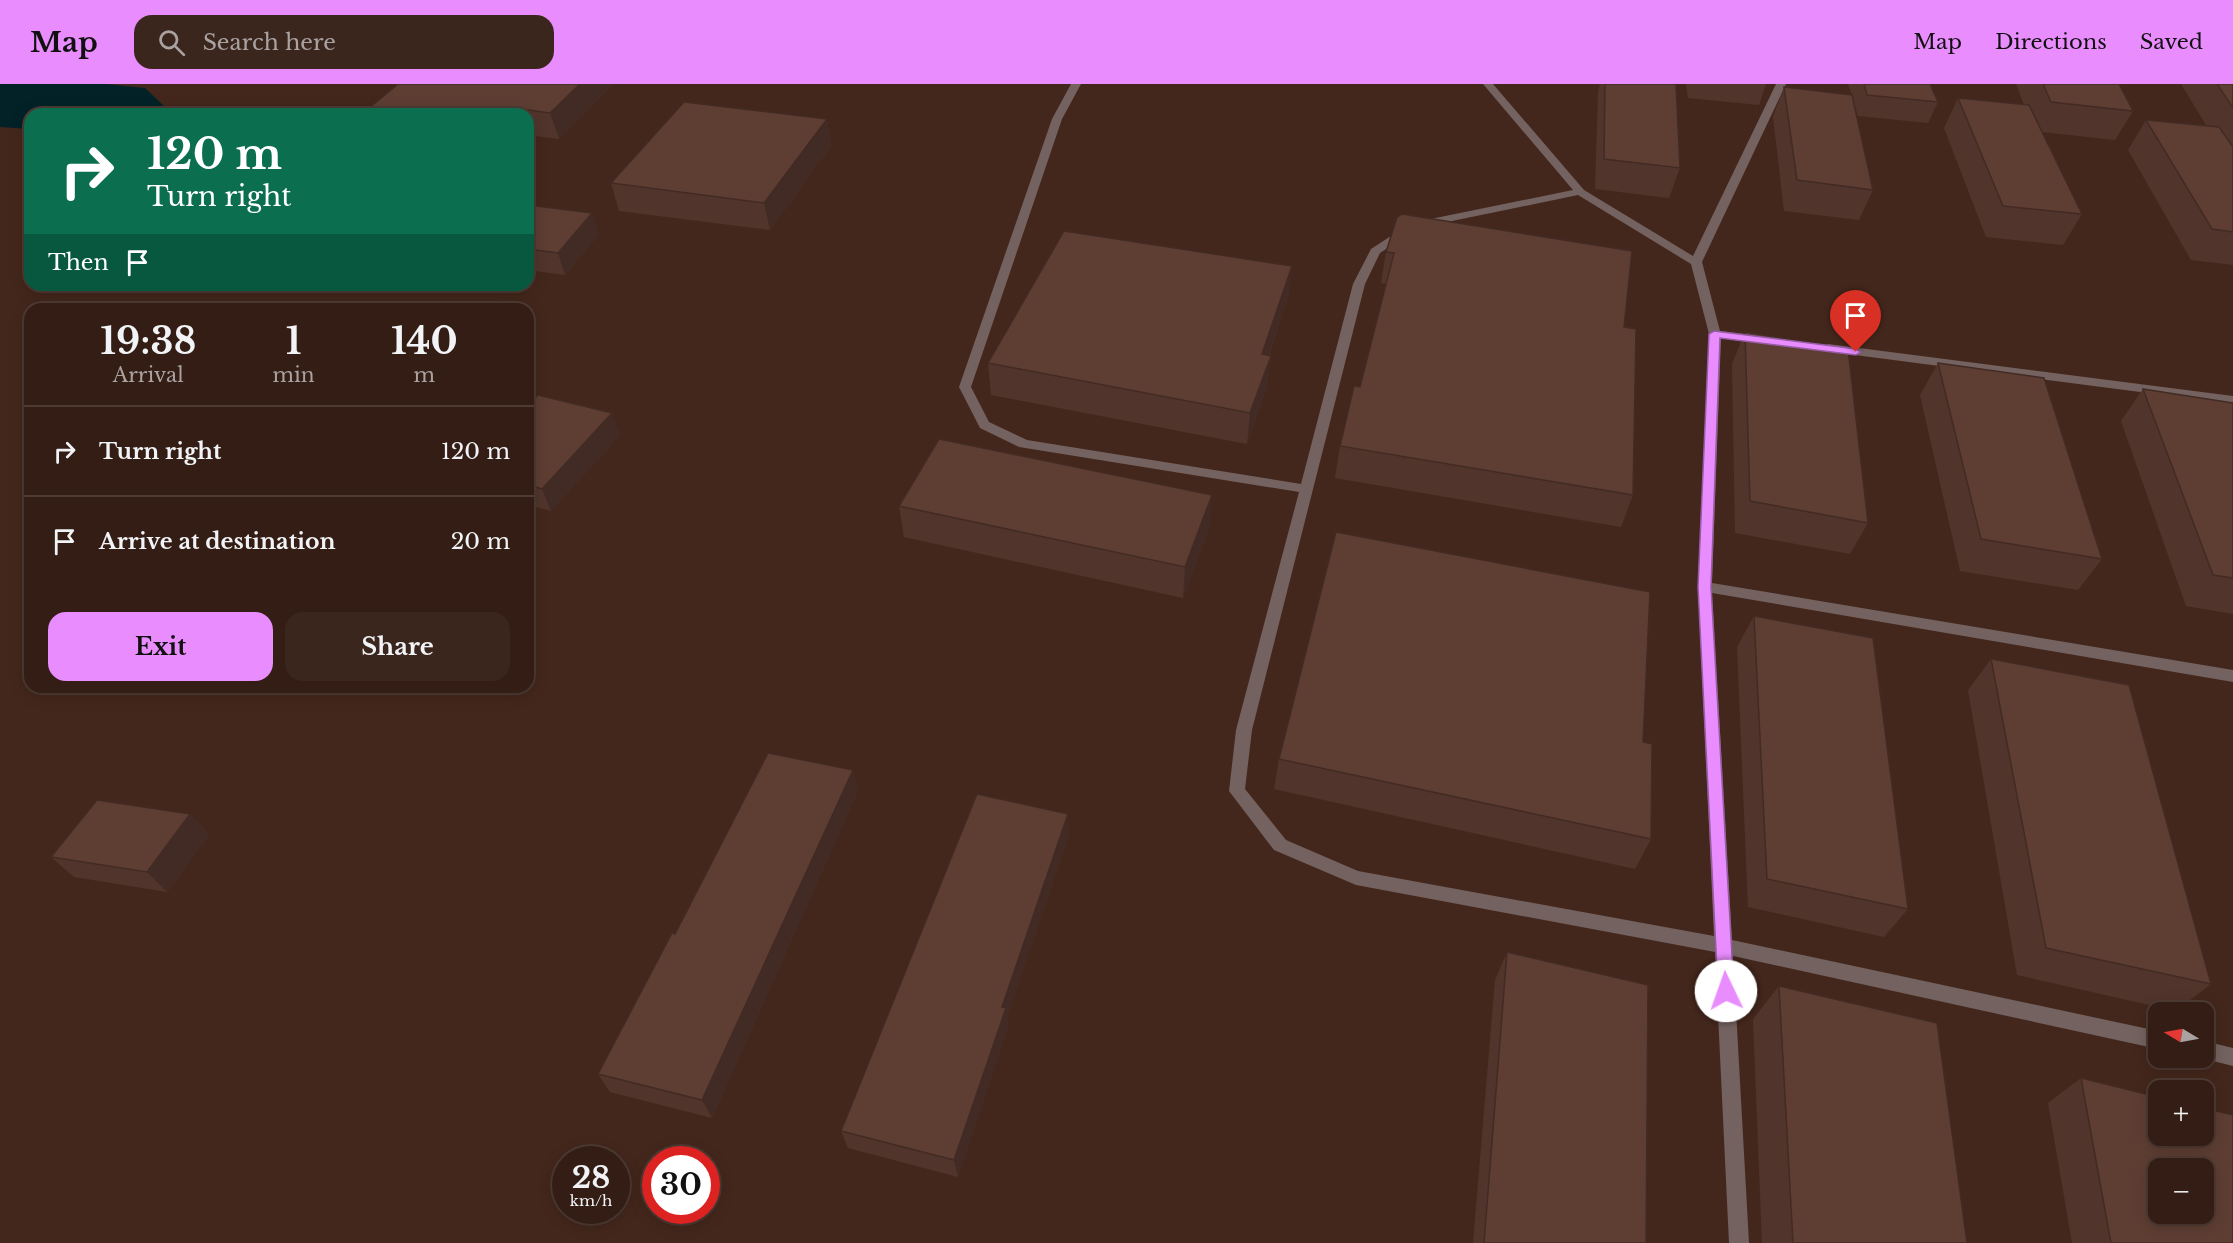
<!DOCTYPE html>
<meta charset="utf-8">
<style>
:root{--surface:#331d15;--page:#3b261e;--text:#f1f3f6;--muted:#a9a2a0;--line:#4e3b34;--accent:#e98dfe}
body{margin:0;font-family:"Libre Baskerville",serif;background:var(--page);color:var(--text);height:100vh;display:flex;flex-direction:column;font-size:22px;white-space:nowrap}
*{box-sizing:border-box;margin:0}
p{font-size:20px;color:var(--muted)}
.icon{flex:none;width:33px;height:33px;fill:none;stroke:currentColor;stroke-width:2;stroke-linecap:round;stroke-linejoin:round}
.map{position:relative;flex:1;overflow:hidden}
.panel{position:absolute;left:24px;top:219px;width:510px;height:390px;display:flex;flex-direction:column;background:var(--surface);border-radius:18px;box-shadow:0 3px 15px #0003,0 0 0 2px var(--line)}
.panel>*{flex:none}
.top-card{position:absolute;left:24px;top:24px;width:510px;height:183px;border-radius:18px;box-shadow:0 3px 15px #0003,0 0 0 2px var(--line);background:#0b6e4f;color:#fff;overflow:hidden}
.needle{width:39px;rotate:280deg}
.buttons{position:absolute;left:2148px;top:918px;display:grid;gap:12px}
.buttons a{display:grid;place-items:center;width:66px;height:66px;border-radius:12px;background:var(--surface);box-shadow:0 3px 15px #0003,0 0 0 2px var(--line);font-size:30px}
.speed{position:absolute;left:552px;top:1062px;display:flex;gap:12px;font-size:30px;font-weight:700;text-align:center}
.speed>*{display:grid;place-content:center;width:78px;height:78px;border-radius:50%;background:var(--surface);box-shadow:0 3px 15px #0003,0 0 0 2px var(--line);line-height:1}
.speed small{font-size:15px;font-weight:400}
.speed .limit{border:9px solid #d22;background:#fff;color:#111}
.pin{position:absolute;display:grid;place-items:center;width:51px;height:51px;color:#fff;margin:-62px -26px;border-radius:50% 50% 50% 0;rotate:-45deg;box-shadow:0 0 6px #0007}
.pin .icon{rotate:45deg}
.me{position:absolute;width:66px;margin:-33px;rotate:357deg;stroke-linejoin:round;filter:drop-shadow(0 0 4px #0008)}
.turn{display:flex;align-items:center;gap:21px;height:126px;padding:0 24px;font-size:27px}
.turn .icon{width:78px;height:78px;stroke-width:2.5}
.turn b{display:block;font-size:42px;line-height:51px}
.then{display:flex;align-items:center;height:57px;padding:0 24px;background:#0003;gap:12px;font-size:22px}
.eta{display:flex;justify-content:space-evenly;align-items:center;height:102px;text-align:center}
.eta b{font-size:36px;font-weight:800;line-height:42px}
.cta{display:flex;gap:12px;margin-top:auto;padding:12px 24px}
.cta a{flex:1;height:69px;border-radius:18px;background:var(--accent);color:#111;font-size:24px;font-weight:800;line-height:69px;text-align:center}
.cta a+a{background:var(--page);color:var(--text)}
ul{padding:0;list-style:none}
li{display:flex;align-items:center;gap:18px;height:90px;padding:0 24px;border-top:2px solid var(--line)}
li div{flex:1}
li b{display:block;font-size:22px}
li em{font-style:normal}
header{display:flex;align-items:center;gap:36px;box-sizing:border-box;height:84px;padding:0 30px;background:var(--accent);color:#111}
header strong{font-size:28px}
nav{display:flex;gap:33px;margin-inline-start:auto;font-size:21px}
.search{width:420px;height:54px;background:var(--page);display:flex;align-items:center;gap:15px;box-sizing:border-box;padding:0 21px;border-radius:18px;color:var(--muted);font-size:22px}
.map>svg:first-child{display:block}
.water{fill:#022228}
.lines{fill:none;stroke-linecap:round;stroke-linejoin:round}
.street{fill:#736260;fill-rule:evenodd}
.wall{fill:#51352c}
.shaded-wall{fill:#422b24}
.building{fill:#5e3e33;stroke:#422b24;stroke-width:1.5;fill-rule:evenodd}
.route{fill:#e98dfe;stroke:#975ca5;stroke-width:1.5}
</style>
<header>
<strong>Map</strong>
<div class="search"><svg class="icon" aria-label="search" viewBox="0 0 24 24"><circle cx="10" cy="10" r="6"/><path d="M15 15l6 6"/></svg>Search here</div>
<nav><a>Map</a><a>Directions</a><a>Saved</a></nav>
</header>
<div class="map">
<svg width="2233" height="1159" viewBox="0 0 2233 1159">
<rect width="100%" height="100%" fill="#44271c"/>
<path class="water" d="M0 0H106L145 4 165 23 156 30H30V45L0 43Z"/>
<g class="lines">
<g class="street">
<path d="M1071 0H1081L1062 35 971 303 989 338 1027 356 1301 400 1353 200 1371 165 1411 139 1573 106 1483 0H1493L1584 106 1693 172 1776 0H1786L1702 178 1720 247 1762 252 1768 256 1762 260 1721 254 1712 499 2233 586V598L1712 509 1732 856 2158 947V965L1733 872 1749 1159H1729L1715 868 1356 801 1274 766 1229 707 1236 646 1299 408 1019 363 980 344 959 303 1052 35ZM1578 111 1691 180 1709 250 1698 503 1714 852 1358 787 1286 756 1245 705 1252 646 1365 200 1380 169 1418 144Z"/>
<path d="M1828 260 2233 312V320L1824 267V261Z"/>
<path d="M2204 957 2233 964V982L2201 974H2204Z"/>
</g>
</g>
<g class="wall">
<path d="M398 0H613L559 55 528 51V30H362Z"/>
<path d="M1600 0H1676L1680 84 1669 114 1595 105 1598 9Z"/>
<path d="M1686 0H1766L1759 21 1688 14Z"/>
<path d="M1848 0H1930L1938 18 1928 39 1858 32 1852 14 1873 106 1859 136 1784 127 1773 33 1784 3 1852 11Z"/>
<path d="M2016 0H2119L2133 27 2115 56 2042 48 2082 130 2063 161 1986 153 1944 44 1958 14 2024 21Z"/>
<path d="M2181 0H2233V181L2191 176 2128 66 2146 36 2206 41Z"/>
<path d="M827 35 831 62 770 146 619 127 611 99Z"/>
<path d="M528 121 599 150 565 191 528 186Z"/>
<path d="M1397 133 1624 243 1633 411 1621 443 1335 394 1340 362 1360 303 1386 200 1381 199 1386 168Z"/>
<path d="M1292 182 1288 213 1269 271 1271 272 1267 303 1247 360 991 311 988 279Z"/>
<path d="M1745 248 1868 439 1850 470 1735 449 1732 280Z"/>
<path d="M1938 279 2102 475 2078 506 1960 487 1920 311Z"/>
<path d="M2143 305 2233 319V530L2186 522 2121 337Z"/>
<path d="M528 321 612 329 620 351 551 427 528 421Z"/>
<path d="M899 422 1210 442 1183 514 904 453Z"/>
<path d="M1754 532 1908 825 1884 853 1748 823 1737 563Z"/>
<path d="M1991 575 2211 900 2176 927 2017 891 1968 606Z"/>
<path d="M1643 658 1651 755 1635 785 1274 705 1279 675Z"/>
<path d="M853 686 858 707 712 1034 610 1008 598 990 675 850Z"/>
<path d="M190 730 209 751 167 808 74 793 51 773Z"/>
<path d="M1069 751 1007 934 1008 943 958 1093 848 1064 841 1047Z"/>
<path d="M1507 868 1646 1159H1473L1495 896Z"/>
<path d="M1779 902 1967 1159H1762L1753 935Z"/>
<path d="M2081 994 2233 1159H2072L2048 1019Z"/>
</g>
<g class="shaded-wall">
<path d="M580 0H613L559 55 550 29Z"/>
<path d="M514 24 516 30H509Z"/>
<path d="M827 35 831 62 770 146 764 119Z"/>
<path d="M592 129 599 150 565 191 558 169Z"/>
<path d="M1292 182 1288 213 1258 302 1262 270Z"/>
<path d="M1271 272 1267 303 1247 360 1250 329Z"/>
<path d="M612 329 620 351 551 427 542 405Z"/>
<path d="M1212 411 1210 442 1183 514 1185 483Z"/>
<path d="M853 686 858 707 712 1034 702 1016Z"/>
<path d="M190 730 209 751 167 808 147 788Z"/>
<path d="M1068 730 1069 751 1007 934 1008 943 958 1093 954 1076 1002 923Z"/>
</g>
<g class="building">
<path d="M398 0H580L550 29 514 24 509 30H362Z"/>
<path d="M1605 0H1676L1680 84 1604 75Z"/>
<path d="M1864 0H1930L1938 18 1867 11Z"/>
<path d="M2043 0H2119L2133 27 2051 18Z"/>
<path d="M2217 0H2233V24Z"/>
<path d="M1784 3 1852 11 1873 106 1797 96Z"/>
<path d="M1958 14 2029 21 2082 130 2003 122Z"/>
<path d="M684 18 827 35 764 119 611 99Z"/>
<path d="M2146 36 2219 43 2233 63V148L2212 145Z"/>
<path d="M528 121 592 129 558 169 528 165Z"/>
<path d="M1402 130 1632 167 1624 243 1636 245 1633 411 1340 362 1354 302 1360 303 1394 169 1386 168 1397 133Z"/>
<path d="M1064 147 1292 182 1262 270 1271 272 1250 329 988 279Z"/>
<path d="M1745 248 1848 265 1868 439 1750 417Z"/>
<path d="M1938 279 2044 294 2102 475 1981 455Z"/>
<path d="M2143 305 2233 319V494L2213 491Z"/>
<path d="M538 311 612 329 542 405 528 401V321Z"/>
<path d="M939 355 1212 411 1185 483 899 422Z"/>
<path d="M1336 448 1650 508 1643 658 1652 660 1651 755 1279 675Z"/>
<path d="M1754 532 1873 554 1908 825 1767 795Z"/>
<path d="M1991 575 2129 601 2211 900 2046 864Z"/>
<path d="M768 669 853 686 702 1016 598 990 672 849 675 850Z"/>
<path d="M977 710 1068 730 1002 923 1006 924 954 1076 841 1047Z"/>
<path d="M97 716 190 730 147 788 51 773Z"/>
<path d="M1507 868 1648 901 1646 1159H1484Z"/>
<path d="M1779 902 1937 939 1967 1159H1793Z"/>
<path d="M2081 994 2158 1013V1052H2204V1024L2233 1031V1159H2111ZM2158 1084H2204V1130H2158Z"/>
</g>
<path class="route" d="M1714 247 1856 265 1861 268 1856 271 1720 254 1711 503 1734 907 1732 913 1726 915 1720 913 1718 907 1698 503 1709 250Z"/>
</svg>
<div class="buttons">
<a><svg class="needle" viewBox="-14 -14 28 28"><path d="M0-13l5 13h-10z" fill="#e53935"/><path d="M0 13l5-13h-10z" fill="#a9a2a0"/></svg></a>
<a>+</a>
<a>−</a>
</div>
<div class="speed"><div>28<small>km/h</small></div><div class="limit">30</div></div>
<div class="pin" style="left:1856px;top:268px;background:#d93025"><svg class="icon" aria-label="arrive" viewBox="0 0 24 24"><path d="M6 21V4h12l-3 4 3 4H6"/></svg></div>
<svg class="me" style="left:1726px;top:907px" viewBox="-20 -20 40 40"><circle r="19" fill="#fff"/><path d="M0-13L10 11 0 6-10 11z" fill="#e98dfe"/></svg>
<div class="top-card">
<div class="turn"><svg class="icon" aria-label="right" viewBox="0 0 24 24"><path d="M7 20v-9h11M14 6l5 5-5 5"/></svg><div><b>120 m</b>Turn right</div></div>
<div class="then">Then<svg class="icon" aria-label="arrive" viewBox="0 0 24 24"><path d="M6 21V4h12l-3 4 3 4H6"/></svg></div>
</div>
<section class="panel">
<div class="eta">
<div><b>19:38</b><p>Arrival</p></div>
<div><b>1</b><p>min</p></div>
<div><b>140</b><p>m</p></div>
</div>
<ul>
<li><svg class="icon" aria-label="right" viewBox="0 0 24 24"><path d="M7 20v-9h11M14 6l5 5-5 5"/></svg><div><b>Turn right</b></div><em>120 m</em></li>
<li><svg class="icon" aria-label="arrive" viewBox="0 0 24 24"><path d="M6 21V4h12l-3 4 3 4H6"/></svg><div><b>Arrive at destination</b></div><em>20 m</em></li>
</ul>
<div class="cta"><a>Exit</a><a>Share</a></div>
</section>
</div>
